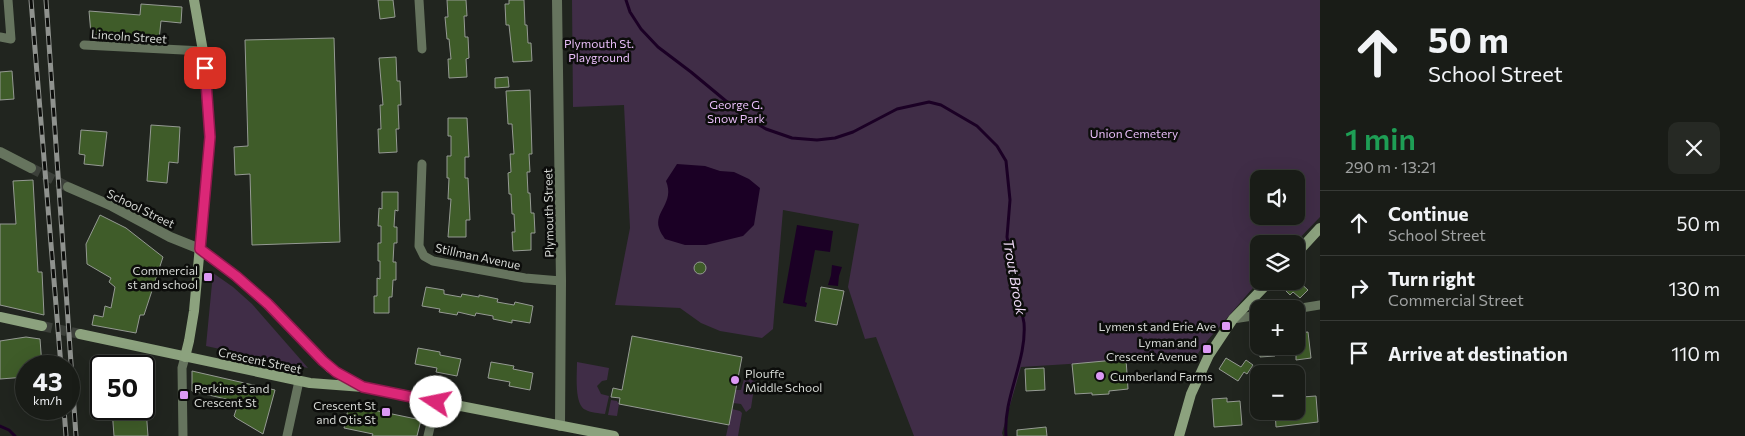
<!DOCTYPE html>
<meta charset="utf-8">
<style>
:root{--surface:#191c17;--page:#262924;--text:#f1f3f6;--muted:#9fa1a1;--line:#373a36}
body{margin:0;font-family:Commissioner,sans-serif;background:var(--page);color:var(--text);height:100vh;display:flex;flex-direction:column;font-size:19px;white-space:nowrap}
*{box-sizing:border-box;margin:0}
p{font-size:16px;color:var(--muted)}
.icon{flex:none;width:28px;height:28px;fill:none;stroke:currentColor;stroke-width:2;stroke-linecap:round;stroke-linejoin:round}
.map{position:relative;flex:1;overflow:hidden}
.drawer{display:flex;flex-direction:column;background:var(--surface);width:425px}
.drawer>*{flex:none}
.top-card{background:#191c17;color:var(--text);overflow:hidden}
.buttons{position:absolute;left:1250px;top:170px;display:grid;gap:10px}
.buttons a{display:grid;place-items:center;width:55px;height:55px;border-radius:10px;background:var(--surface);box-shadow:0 5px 20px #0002,0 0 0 1px var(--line);font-size:25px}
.speed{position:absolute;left:15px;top:355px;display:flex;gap:10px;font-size:25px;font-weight:700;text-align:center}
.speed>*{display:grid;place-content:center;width:65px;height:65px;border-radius:50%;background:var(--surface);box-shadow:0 5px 20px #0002,0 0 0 1px var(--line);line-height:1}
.speed small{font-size:12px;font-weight:400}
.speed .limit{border:2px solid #111;border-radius:8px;background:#fff;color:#111}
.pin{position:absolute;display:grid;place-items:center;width:42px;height:42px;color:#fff;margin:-21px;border-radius:10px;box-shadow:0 2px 8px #0006}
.me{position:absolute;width:55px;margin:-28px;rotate:281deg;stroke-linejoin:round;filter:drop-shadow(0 0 4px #0008)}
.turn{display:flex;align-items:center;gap:18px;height:105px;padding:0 25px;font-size:22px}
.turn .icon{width:65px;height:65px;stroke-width:2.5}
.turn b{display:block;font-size:35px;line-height:42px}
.round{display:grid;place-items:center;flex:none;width:52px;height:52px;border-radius:10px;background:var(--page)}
.head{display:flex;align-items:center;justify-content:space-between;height:85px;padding:0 25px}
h1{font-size:30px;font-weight:600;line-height:38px;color:#1e9e55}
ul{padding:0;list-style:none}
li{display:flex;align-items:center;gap:15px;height:65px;padding:0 25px;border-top:1px solid var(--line)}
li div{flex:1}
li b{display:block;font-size:19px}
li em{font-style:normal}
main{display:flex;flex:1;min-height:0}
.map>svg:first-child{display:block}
.green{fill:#402d47;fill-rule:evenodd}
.water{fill:#1b0025}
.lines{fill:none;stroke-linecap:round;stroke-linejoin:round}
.stream{stroke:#1b0025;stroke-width:3}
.building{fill:#3f5c29;stroke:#959a93}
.tertiary-tunnel{stroke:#3c403a;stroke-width:10;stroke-dasharray:10 5;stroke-linecap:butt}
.secondary-tunnel{stroke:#3c403a;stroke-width:10;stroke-dasharray:10 5;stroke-linecap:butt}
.minor{stroke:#66745e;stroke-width:9}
.tertiary{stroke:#66745e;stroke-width:10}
.secondary{stroke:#8ca27e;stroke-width:10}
.rail-casing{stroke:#8f928e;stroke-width:5}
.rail{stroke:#0c0d0b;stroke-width:3;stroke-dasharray:9;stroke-linecap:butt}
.route-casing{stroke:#8e194d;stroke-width:12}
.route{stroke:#db2777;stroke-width:9}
.poi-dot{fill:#dc99f4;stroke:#0c0d0b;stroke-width:2}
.labels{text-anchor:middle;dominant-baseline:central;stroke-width:5;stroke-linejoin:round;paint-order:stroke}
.street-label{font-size:12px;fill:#d4d7d3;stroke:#0c0d0b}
.park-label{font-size:12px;fill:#e9bef9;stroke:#0c0d0b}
.poi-label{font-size:12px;fill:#d4d7d3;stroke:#0c0d0b;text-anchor:end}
.water-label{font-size:14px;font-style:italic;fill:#efdaf7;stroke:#0c0d0b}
</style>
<main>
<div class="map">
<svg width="1320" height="436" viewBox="0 0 1320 436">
<rect width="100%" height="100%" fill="#21251f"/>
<g class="green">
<path d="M572 0H1320V217L1294 244H1259V281L1207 341 1196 356 1021 367 1002 433 1003 436H914L876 337 865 339 848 287 859 224 783 210 773 329 762 338 720 331 701 323 680 308 615 305 630 228 624 105 573 107ZM1259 179H1296V216H1259Z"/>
<path d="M213 273 233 287 252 304 308 368 206 346Z"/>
<path d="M577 362 609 368 607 380 602 381 597 386 601 394 609 396 605 414C599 413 591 413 586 410 574 406 577 374 577 362Z"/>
<path d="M746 378 755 381 751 408 746 412 741 404 733 403 735 390H741L744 379Z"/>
<path d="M611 400 617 401 619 404 617 416 608 415Z"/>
<path d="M732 409 740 411 742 413 738 436H726Z"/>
</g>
<g class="water">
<path d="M677 164 705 166 720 171 734 172 749 179 760 188 754 225 743 236 706 245H685L665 239C663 236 660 232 659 228 654 211 675 203 666 181Z"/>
<path d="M797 225 833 231 830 252 815 250 805 302 807 303 806 307 783 303Z"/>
<path d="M832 265 842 267 839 276 838 286 828 285 831 275Z"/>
</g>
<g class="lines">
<g class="stream">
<path d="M626 0 630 12 641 29 658 47 691 72 744 116 766 129 792 138 817 140 835 138 853 132 897 109 929 102 941 105 977 126 997 146 1006 161 1010 200 1007 237 1024 323C1027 361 1003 397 1006 436"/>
<path d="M0 426 9 430 15 436"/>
</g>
</g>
<g class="building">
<path d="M378 0H393L395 17 380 19Z"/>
<path d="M447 0H466L467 16H464L465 37H468L469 58 466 59 467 77 449 78 448 59H451L449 39H447L445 17H448Z"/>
<path d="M509 0H524L525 25H527L528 43H531L532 61 513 62 509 25H506L505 4H509Z"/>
<path d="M141 4 182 7 181 23 161 21 159 40 91 34 89 11 140 15Z"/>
<path d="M334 38 340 242 252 245 250 174 235 175 234 147 248 146 245 40Z"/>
<path d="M396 57 397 81H400L401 105H398L399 129H396L397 152 379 153 378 129H381L380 105H383L379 58Z"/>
<path d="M12 71 14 99 0 100V72Z"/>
<path d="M508 77 509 87 495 88V78Z"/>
<path d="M530 90 532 154H529L530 172H527L528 193H530L531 213H534L535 233H531V250L513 251 512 232H515L514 214H512L511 194H509L508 173 511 172 510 154H514L512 124H508L506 91Z"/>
<path d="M448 118H467L469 157H465V178H468L470 220H466V237H448L451 199H448L449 178H447V156H451V136H448Z"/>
<path d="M151 125 180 127 178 163 169 162 167 183 147 181Z"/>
<path d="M81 130 107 132 103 166 84 164 85 155 79 154Z"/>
<path d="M33 180 38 272H42L44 315 0 305V224H16L13 181Z"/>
<path d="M382 192H398V211L395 210 394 227H397V243H394L393 262H396V280H393L392 297H389V313H374V296H377V278L380 279V261H378V243H381V226H378L379 208 382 209Z"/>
<path d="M100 215 126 228 163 257 144 315H140L136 333 92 325 94 315 103 317 105 306 111 308 115 287 109 282 111 278 87 264 86 244Z"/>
<circle cx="700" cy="268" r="6"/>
<path d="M1288 281H1298L1308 290 1300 298 1293 292 1290 295 1282 287Z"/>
<path d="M426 287 444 290V294L461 297 462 294 479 297V295L498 299 497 302 514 305 515 302 533 306 530 323 512 320V323L493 319V316L476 313 475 316 458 312 457 315 439 312 440 309 422 306Z"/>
<path d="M821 287 844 291 837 325 815 321Z"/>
<path d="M1308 332 1311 358 1296 360V333Z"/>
<path d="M632 336 742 357 729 425 619 404 620 398 611 397 613 388 622 390Z"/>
<path d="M26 337 40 339 42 366H26V377L0 379V341Z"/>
<path d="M1259 346H1274L1275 356 1260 357Z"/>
<path d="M418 348 440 352V355L461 359 457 376 436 372 437 368 415 364Z"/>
<path d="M1226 358 1241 367 1246 360 1253 365 1247 374 1244 372 1238 381 1219 369Z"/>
<path d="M1126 359 1128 389 1109 391V394L1092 395V393L1075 394 1072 364Z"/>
<path d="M491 362 514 366 513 369 533 373 530 390 509 386 510 382 488 378Z"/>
<path d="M1044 368 1045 390 1026 391 1025 369Z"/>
<path d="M192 371 275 390 263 434 236 418 234 416 237 407 229 405 230 400 192 391Z"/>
<path d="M1316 396 1318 422 1276 427 1275 411H1303L1302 397Z"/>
<path d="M1227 398V402L1240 401 1242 425 1214 427 1212 399Z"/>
<path d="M349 405 421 420 417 436H372L373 434 344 428Z"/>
<path d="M112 409H146L148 436H114Z"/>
<path d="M1046 427 1047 436H1017V430Z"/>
</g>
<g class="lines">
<path class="tertiary-tunnel" d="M31 168 68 187"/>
<path class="secondary-tunnel" d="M42 326 80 334"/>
<g class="minor">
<path d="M419 0 422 49"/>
<path d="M0 37 11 39 8 0"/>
<path d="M84 45 203 51"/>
<path d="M422 164 419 246 424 256 433 261 525 278 561 281"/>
<path d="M1295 309 1320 305"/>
<path d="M1233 319 1259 315"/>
<path d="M183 436 182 368 185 357"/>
<path d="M287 436 299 381"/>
<path d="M428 436 436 402"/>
</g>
<g class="tertiary">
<path d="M557 0 561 281 560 426"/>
<path d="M0 152 31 168"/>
<path d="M68 187 112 206 170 237 200 249"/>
</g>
<g class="secondary">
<path d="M200 249 236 276 272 308 330 368 360 386"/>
<path d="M1296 254 1320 228"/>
<path d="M0 317 42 326"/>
<path d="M80 334 310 383 363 387 614 436"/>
<path d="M185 357 189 341 194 311 210 137 203 51 194 0"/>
<path d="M1179 436 1191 394 1209 355 1233 319 1270 281"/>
</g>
<g class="rail-casing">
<g id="rail">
<path d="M31 0 61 366"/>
<path d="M46 0 76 436"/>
<path d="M64 409 66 436"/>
</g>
</g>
<use href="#rail" class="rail"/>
</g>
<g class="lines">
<g class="route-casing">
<path id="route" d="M205 68 210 137 200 249 236 276 268 304 323 361 336 372 363 387 436 402"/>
</g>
<use href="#route" class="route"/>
</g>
<g class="poi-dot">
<rect x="203" y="272" width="10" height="10" rx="2.5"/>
<rect x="1221" y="321" width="10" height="10" rx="2.5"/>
<rect x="1202" y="344" width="10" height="10" rx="2.5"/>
<circle cx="1100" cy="376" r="5"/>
<circle cx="735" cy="380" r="5"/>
<rect x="179" y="390" width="10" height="10" rx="2.5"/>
<rect x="381" y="407" width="10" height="10" rx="2.5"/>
</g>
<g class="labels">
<g class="street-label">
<text transform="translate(129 36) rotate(4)">Lincoln Street</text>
<text transform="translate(141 208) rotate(26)">School Street</text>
<text transform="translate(548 213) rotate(-91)">Plymouth Street</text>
<text transform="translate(478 256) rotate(12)">Stillman Avenue</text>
<text transform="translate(260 360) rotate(12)">Crescent Street</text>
</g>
<g class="park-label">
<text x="599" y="43">Plymouth St.<tspan x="599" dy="14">Playground</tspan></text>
<text x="736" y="104">George G.<tspan x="736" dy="14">Snow Park</tspan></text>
<text x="1134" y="133">Union Cemetery</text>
</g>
<g class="poi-label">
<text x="198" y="270">Commercial<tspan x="198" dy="14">st and school</tspan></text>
<text x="1216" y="326">Lymen st and Erie Ave</text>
<text x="1197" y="342">Lyman and<tspan x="1197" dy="14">Crescent Avenue</tspan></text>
<text x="745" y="373" text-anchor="start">Plouffe<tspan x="745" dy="14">Middle School</tspan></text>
<text x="1110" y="376" text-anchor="start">Cumberland Farms</text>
<text x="194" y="388" text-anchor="start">Perkins st and<tspan x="194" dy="14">Crescent St</tspan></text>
<text x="376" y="405">Crescent St<tspan x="376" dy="14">and Otis St</tspan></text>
</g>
<g class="water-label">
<text transform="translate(1015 277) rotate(80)">Trout Brook</text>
</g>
</g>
</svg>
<div class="buttons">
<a><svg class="icon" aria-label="sound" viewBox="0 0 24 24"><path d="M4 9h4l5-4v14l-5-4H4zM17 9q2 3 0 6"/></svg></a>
<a><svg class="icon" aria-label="layers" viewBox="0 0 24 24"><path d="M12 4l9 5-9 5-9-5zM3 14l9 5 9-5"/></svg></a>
<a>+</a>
<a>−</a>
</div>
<div class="speed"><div>43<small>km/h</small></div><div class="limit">50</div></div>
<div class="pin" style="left:205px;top:68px;background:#d93025"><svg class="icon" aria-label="arrive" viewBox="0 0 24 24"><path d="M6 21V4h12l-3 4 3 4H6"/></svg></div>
<svg class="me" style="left:436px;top:402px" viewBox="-20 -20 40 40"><circle r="19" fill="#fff"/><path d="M0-13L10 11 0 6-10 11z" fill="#db2777"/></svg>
</div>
<section class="drawer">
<div class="top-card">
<div class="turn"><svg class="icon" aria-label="ahead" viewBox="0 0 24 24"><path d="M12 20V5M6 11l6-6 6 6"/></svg><div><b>50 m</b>School Street</div></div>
</div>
<div class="head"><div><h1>1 min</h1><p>290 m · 13:21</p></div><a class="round"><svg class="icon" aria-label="close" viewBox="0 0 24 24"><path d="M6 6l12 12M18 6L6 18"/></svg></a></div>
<ul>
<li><svg class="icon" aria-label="ahead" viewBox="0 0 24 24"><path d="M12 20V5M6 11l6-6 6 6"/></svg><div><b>Continue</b><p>School Street</p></div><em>50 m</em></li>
<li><svg class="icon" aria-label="right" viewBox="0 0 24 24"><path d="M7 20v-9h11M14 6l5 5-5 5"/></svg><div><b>Turn right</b><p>Commercial Street</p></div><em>130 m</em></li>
<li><svg class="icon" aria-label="arrive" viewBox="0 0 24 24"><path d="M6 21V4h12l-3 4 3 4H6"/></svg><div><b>Arrive at destination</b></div><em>110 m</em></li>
</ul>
</section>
</main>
